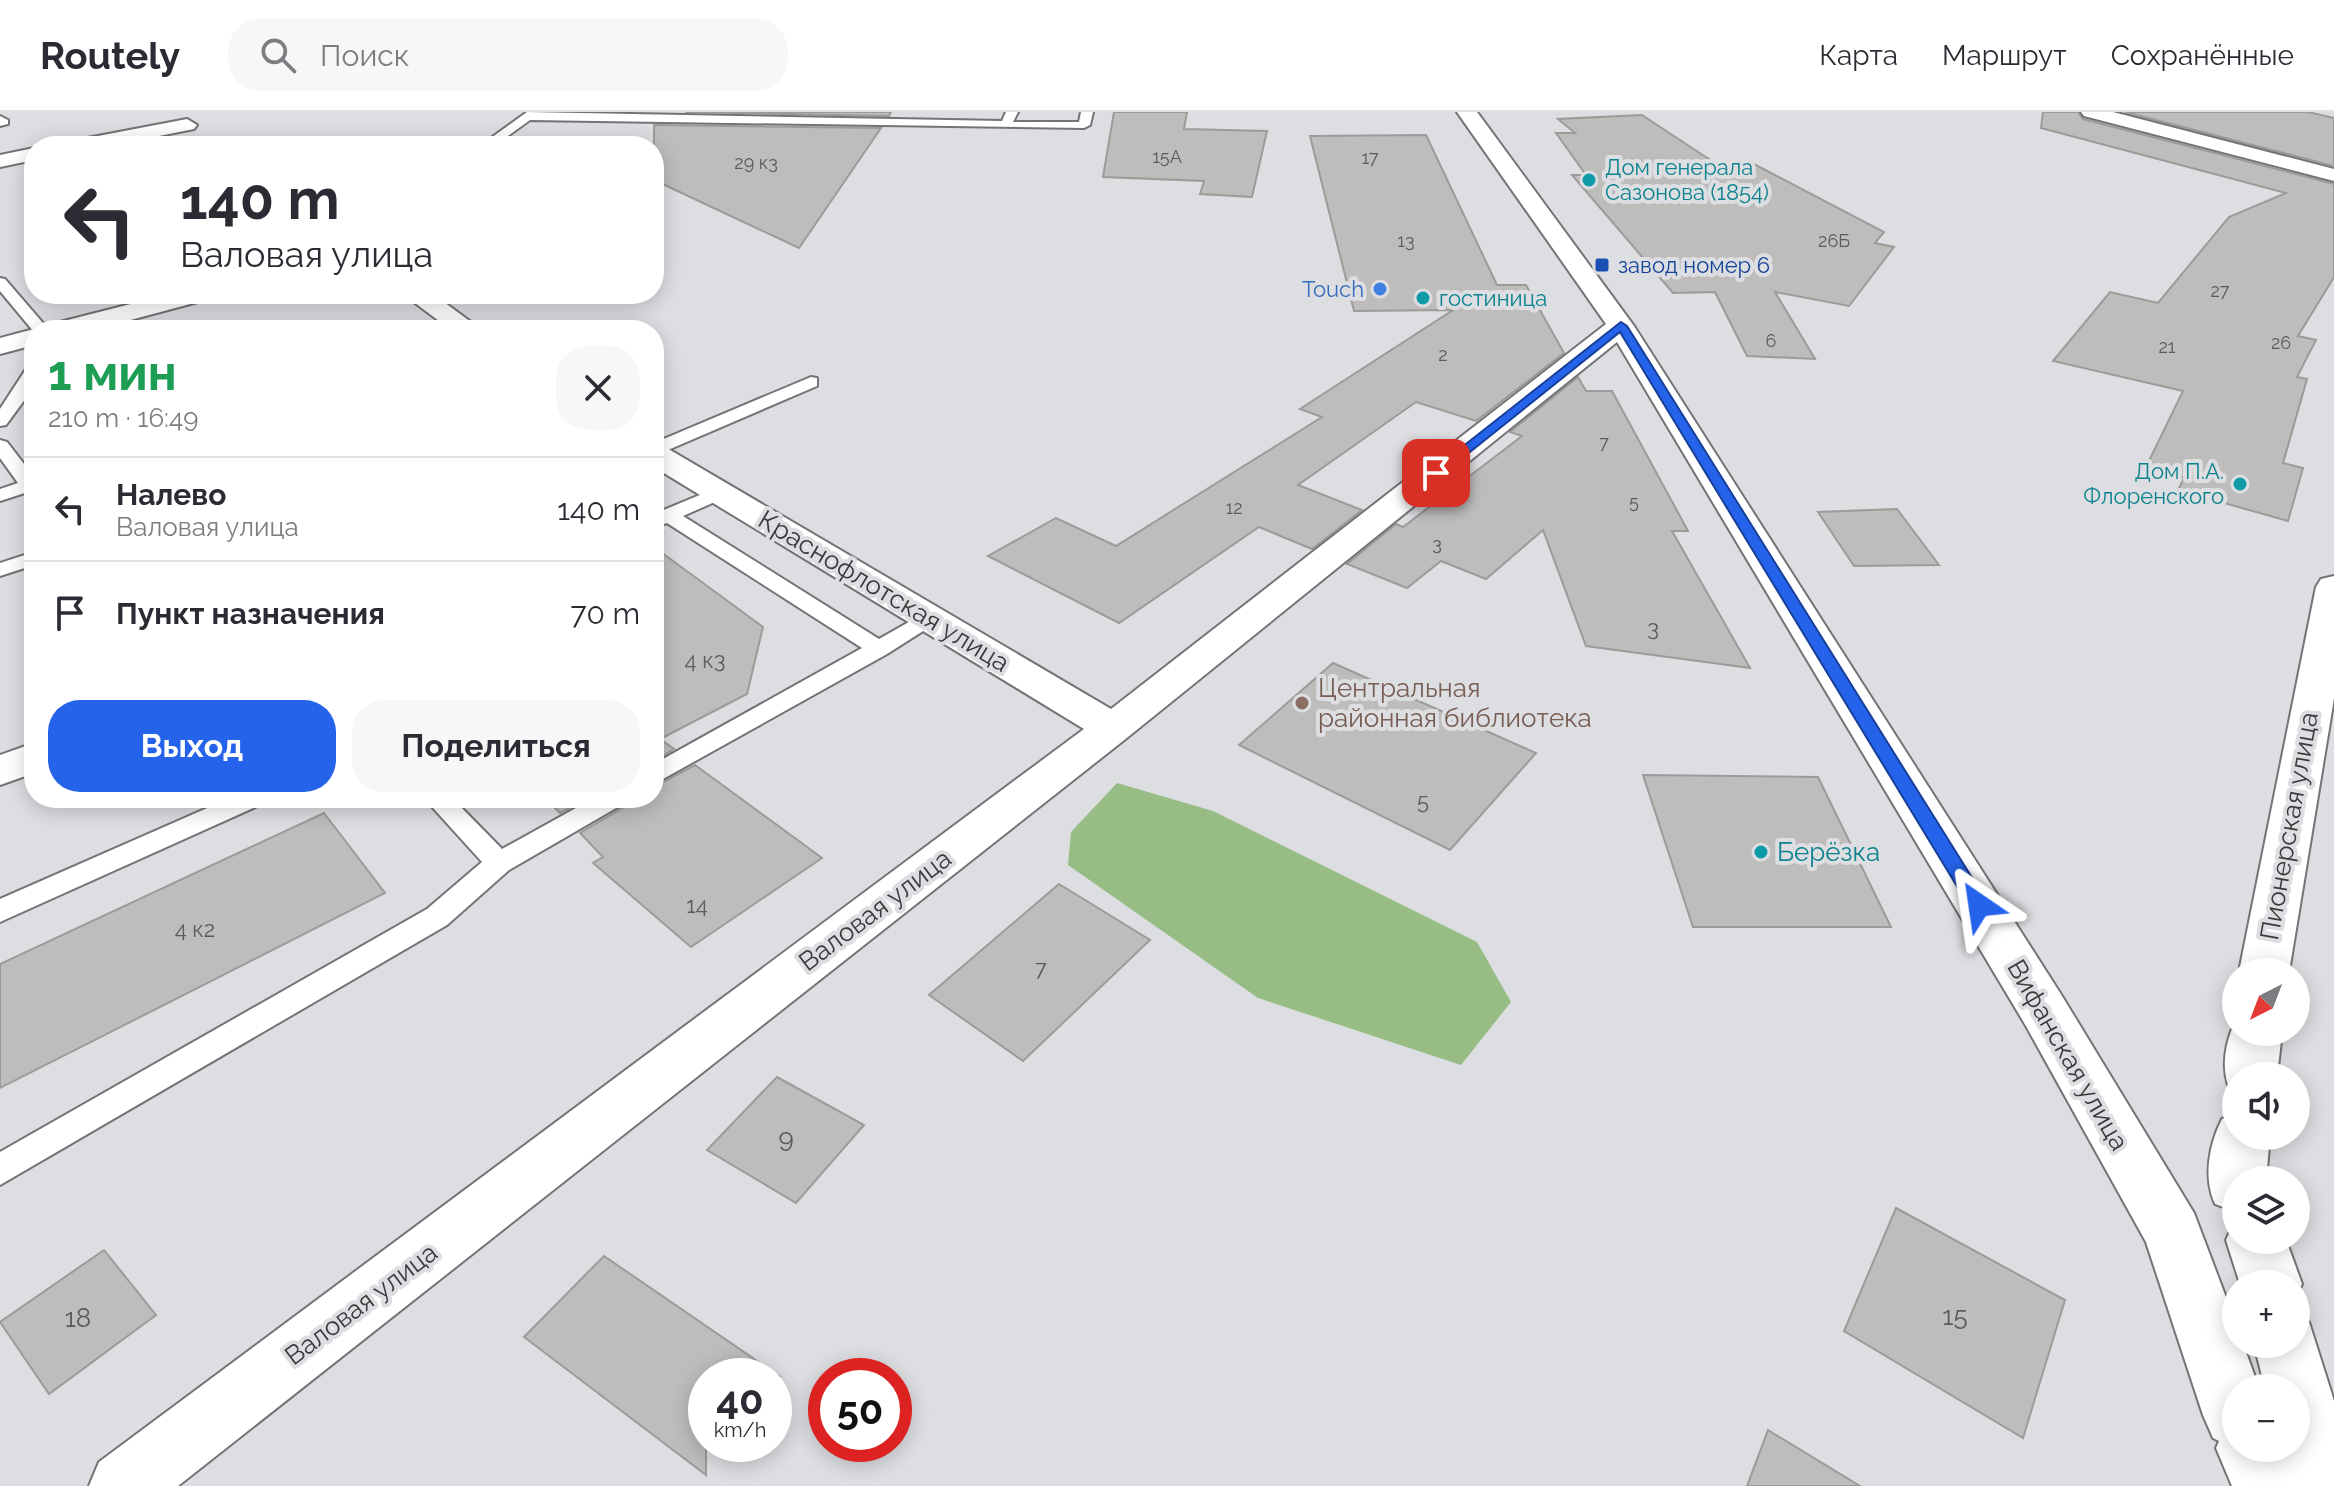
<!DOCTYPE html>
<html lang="ru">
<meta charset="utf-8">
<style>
:root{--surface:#fff;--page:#f7f7f7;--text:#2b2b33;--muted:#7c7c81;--line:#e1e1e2;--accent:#2563eb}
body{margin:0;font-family:Raleway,sans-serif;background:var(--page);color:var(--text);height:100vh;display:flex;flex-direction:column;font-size:30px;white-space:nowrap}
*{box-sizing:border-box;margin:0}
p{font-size:26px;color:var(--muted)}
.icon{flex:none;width:44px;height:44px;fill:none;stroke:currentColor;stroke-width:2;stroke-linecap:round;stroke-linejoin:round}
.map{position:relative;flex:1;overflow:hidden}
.panel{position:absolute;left:24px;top:208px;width:640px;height:488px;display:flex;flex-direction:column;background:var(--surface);border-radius:32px;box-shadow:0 4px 20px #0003}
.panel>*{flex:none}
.top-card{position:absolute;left:24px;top:24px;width:640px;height:168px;border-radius:32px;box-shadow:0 4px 20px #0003;background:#fff;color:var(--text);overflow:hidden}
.needle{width:52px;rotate:222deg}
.controls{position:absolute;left:2222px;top:846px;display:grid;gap:16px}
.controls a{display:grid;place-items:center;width:88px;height:88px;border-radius:50%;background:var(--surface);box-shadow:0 4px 20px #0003;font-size:40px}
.speed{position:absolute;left:688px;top:1246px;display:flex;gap:16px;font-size:40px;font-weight:700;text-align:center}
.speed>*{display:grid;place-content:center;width:104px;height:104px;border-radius:50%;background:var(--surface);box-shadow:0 4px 20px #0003;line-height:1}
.speed small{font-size:20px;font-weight:400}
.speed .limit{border:12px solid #d22;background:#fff;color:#111}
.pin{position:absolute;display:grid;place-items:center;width:68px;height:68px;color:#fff;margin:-34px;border-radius:16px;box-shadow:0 4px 12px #0006}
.me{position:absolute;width:88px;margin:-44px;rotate:328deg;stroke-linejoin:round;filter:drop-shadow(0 0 6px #0008)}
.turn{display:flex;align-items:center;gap:28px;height:168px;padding:0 24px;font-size:36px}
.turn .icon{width:104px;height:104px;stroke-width:2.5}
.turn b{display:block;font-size:56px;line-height:68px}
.round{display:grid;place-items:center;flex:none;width:84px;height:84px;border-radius:32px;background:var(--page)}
.overview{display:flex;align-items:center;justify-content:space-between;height:136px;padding:0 24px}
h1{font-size:48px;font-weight:700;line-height:60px;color:#1e9e55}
.button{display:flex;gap:16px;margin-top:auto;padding:16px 24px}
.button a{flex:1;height:92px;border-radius:32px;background:var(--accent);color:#fff;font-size:32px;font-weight:700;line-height:92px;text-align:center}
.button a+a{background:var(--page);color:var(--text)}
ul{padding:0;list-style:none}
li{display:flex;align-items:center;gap:24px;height:104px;padding:0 24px;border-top:2px solid var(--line)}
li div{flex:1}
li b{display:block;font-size:30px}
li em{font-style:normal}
header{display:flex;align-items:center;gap:48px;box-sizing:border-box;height:112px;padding:0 40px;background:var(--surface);border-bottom:2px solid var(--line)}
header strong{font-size:38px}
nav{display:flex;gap:44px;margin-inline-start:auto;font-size:28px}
.search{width:560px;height:72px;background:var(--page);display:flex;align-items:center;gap:20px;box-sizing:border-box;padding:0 28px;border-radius:32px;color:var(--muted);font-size:30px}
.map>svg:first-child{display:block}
.green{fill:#97bc84}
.building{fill:#bfbdbb;stroke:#9d9b99;stroke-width:2}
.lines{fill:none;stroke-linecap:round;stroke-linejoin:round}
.lane-casing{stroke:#737476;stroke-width:4}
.street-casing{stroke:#737476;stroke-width:4}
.secondary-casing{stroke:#737476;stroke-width:4}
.lane{fill:#fff;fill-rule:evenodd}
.street{fill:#fff;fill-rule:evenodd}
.secondary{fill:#fff;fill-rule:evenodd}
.route{fill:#2563eb;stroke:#184099;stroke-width:2}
.culture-dot{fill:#0f9aa8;stroke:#dddee1;stroke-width:3}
.transit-dot{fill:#1a4fb4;stroke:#dddee1;stroke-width:3}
.shop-dot{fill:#3f7fe0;stroke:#dddee1;stroke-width:3}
.education-dot{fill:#8d6e63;stroke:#dddee1;stroke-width:3}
.labels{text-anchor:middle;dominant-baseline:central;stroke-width:8;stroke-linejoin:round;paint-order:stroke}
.far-number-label{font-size:18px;fill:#5b5b5b}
.far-culture-label{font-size:22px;fill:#0d838f;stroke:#dddee1;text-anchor:start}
.far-transit-label{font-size:22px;fill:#164399;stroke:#dddee1;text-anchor:start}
.far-shop-label{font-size:22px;fill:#366cbe;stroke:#dddee1;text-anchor:end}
.number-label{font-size:22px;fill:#5b5b5b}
.street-label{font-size:26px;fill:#3a3a3b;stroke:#dddee1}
.education-label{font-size:26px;fill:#785e54;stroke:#dddee1;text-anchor:start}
.culture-label{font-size:26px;fill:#0d838f;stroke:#dddee1;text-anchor:start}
.near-number-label{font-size:26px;fill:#5b5b5b}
</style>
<header>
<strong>Routely</strong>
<div class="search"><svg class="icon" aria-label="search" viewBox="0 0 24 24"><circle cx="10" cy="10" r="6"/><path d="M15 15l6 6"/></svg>Поиск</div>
<nav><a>Карта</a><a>Маршрут</a><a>Сохранённые</a></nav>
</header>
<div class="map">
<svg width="2334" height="1374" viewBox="0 0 2334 1374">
<rect width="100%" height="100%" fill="#dddee1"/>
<path class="green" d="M1117 671 1213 699 1477 830 1511 890 1461 953 1258 886 1068 753 1071 720Z"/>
<g class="building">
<path d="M685 0H891L889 4Z"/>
<path d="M1114 0H1187L1184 17 1267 19 1252 85 1200 82 1204 69 1103 65Z"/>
<path d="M2043 0H2078L2083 7 2334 72V165L2298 224 2316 228 2297 265 2307 267 2283 351 2303 356 2288 409 2178 378 2184 366 2146 355 2183 279 2053 249 2110 180 2158 191 2229 105 2286 81 2041 16Z"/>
<path d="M2125 0H2308L2334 6V54Z"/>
<path d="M1642 3 1721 55 1754 52 1884 120 1875 131 1894 135 1849 194 1775 180 1815 247 1747 244 1715 180 1673 181 1572 63H1586L1556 21H1575L1558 7Z"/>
<path d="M654 13 881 16 799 136 654 68Z"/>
<path d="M1426 23 1497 173H1526L1564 241 1476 309 1416 290 1298 373 1362 398 1312 437 1259 415 1119 511 988 444 1056 406 1116 434 1322 305 1300 297 1453 198 1354 199 1310 24Z"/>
<path d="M1578 265 1586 279H1612L1688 419H1672L1750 556 1586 534 1543 418 1486 467 1441 449 1407 476 1347 452 1396 412 1403 415 1522 324 1510 320Z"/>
<path d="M1897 397 1939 453 1854 454 1818 400Z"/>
<path d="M654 435 763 515 747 582 660 627 674 637 654 649Z"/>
<path d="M1333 551 1536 641 1450 738 1239 633Z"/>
<path d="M695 653 822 746 691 835 593 751 603 745 580 721 624 695 630 686H654V675Z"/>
<path d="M1643 663 1818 665 1891 815H1693Z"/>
<path d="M545 686H588L560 701Z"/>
<path d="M324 701 385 781 0 976V852Z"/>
<path d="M1059 772 1150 828 1023 949 929 883Z"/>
<path d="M777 965 864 1013 796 1091 707 1038Z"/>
<path d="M1896 1096 2065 1188 2023 1326 1844 1219Z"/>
<path d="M104 1138 156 1203 49 1282 0 1210Z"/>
<path d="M604 1144 779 1264H706V1363L524 1225Z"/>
<path d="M1768 1318 1860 1374H1747Z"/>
</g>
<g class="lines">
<g class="lane-casing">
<g id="lane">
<path d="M527 0 1002 9 1006 0H1018L1013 10H1079L1081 0H1093L1090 13 1084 16 530 8 494 34H480Z"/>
<path d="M0 4 8 8V12L0 14Z"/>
<path d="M0 166 5 167 49 218 34 220 0 179Z"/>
<path d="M34 253V275L6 313 0 314V297L28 254Z"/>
<path d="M811 265 817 266V274L654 344V331Z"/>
<path d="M0 328 7 330 34 365V378L0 389V377L18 371 0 346Z"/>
<path d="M719 375 729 381 726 385 683 404 879 527 923 502 931 500 942 507 887 542 654 672V652L862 536 667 411 654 415V402Z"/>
<path d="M34 440V453L0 464V451Z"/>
<path d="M230 686H266L262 692 0 810V787Z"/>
<path d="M424 686H452L502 737 594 686H627L623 692 509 758 447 813 0 1073V1040L427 797 482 750Z"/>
</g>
</g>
<g class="street-casing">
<g id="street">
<path d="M2081 0H2113L2334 57V69L2084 4Z"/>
<path d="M187 7 197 13 194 17 109 34H67L77 28Z"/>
<path d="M34 36V48L0 55V43Z"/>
<path d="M34 631V661L0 673V643Z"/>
</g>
</g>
<g class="secondary-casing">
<g id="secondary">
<path d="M1457 0H1477L1634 214 2062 884 2194 1101 2236 1212V1232H2243L2259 1276H2236V1336H2296V1276H2265L2254 1232H2296V1205L2309 1210 2334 1289V1374H2232L2216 1336 2219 1329 2213 1326 2203 1303 2146 1130 2026 914 1617 230 1128 625 178 1374H89L99 1350 1084 617 654 355V333L665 335 1111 597 1606 212Z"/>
<path d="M170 182H213L209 187 93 218H49L52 212Z"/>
<path d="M403 182H433L482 218H451Z"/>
<path d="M34 217 39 218H34V233L0 242V226Z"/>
<path d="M2334 464V586L2289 860H2239L2316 475 2321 467Z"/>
<path d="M2236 908V920H2282L2277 964H2236V982L2231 980C2220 958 2225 930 2236 908Z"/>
<path d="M2236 1002V1024H2270L2266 1068H2236V1100L2215 1092C2203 1065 2209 1033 2222 1007Z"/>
<path d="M2235 1108 2236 1128H2286L2302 1172 2296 1185V1172H2240L2226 1128Z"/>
</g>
</g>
<use href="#lane" class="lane"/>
<use href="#street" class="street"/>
<use href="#secondary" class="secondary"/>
</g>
<path class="route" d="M1621 210 1627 214 1986 788 1989 793 1986 799H1972L1620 220 1440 364 1429 361Z"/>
<g class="culture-dot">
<circle cx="1589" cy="68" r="8"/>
<circle cx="1423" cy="186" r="8"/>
<circle cx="2240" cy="372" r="8"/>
<circle cx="1761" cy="740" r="8"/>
</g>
<rect class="transit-dot" x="1594" y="145" width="16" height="16" rx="4"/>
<circle class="shop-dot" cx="1380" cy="177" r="8"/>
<circle class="education-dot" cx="1302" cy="591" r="8"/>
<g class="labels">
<g class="far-number-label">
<text x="1167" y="44">15А</text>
<text x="1370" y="45">17</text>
<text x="756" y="50">29 к3</text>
<text x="1406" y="128">13</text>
<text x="1834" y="128">26Б</text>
<text x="2220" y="178">27</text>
<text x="1771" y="228">6</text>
<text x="2281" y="230">26</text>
<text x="2167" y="234">21</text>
<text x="1443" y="242">2</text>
<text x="1604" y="330">7</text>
<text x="1634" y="389">5</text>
<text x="1234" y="395">12</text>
<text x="1437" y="431">3</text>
</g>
<g class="far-culture-label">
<text x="1605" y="55">Дом генерала<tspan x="1605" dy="25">Сазонова (1854)</tspan></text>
<text x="1439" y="186">гостиница</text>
<text x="2224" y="359" text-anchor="end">Дом П.А.<tspan x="2224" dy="25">Флоренского</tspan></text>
</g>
<g class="far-transit-label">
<text x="1618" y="153">завод номер 6</text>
</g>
<g class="far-shop-label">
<text x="1364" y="177">Touch</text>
</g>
<g class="number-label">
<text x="1653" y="516">3</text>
<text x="705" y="548">4 к3</text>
<text x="1423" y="689">5</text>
<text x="697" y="793">14</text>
<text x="195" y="817">4 к2</text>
<text x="1041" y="856">7</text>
</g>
<g class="street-label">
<text transform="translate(884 479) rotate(31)">Краснофлотская улица</text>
<text transform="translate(2289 714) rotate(-80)">Пионерская улица</text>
<text transform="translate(875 798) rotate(-37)">Валовая улица</text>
<text transform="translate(2068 943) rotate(60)">Вифанская улица</text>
<text transform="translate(361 1192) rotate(-37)">Валовая улица</text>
</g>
<g class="education-label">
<text x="1318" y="576">Центральная<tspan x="1318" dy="30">районная библиотека</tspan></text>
</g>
<g class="culture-label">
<text x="1777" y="740">Берёзка</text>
</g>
<g class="near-number-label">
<text x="786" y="1026">9</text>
<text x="1955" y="1204">15</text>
<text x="78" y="1206">18</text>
</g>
</g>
</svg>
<div class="controls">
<a><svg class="needle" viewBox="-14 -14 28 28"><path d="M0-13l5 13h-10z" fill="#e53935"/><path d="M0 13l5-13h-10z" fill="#7c7c81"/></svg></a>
<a><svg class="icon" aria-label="sound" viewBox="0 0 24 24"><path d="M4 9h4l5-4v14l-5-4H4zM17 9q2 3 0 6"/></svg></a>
<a><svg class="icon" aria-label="layers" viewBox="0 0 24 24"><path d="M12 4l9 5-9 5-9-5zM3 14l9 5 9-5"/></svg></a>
<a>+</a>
<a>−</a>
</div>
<div class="speed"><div>40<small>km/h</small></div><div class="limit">50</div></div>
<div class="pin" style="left:1436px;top:361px;background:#d93025"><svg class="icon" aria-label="arrive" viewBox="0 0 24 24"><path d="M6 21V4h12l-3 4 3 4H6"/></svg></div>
<svg class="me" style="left:1979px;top:793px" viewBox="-20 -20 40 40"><path d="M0-17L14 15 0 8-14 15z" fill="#2563eb" stroke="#fff" stroke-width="4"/></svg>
<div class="top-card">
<div class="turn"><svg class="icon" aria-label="left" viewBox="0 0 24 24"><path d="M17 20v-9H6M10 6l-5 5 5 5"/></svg><div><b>140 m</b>Валовая улица</div></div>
</div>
<section class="panel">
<div class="overview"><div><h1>1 мин</h1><p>210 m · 16:49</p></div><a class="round"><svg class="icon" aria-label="close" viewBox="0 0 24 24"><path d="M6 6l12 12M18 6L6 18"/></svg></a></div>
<ul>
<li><svg class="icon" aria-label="left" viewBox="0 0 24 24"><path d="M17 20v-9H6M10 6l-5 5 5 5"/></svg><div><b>Налево</b><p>Валовая улица</p></div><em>140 m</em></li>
<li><svg class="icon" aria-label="arrive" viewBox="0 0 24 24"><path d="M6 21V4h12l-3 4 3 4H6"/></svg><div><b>Пункт назначения</b></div><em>70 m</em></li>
</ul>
<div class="button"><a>Выход</a><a>Поделиться</a></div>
</section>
</div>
